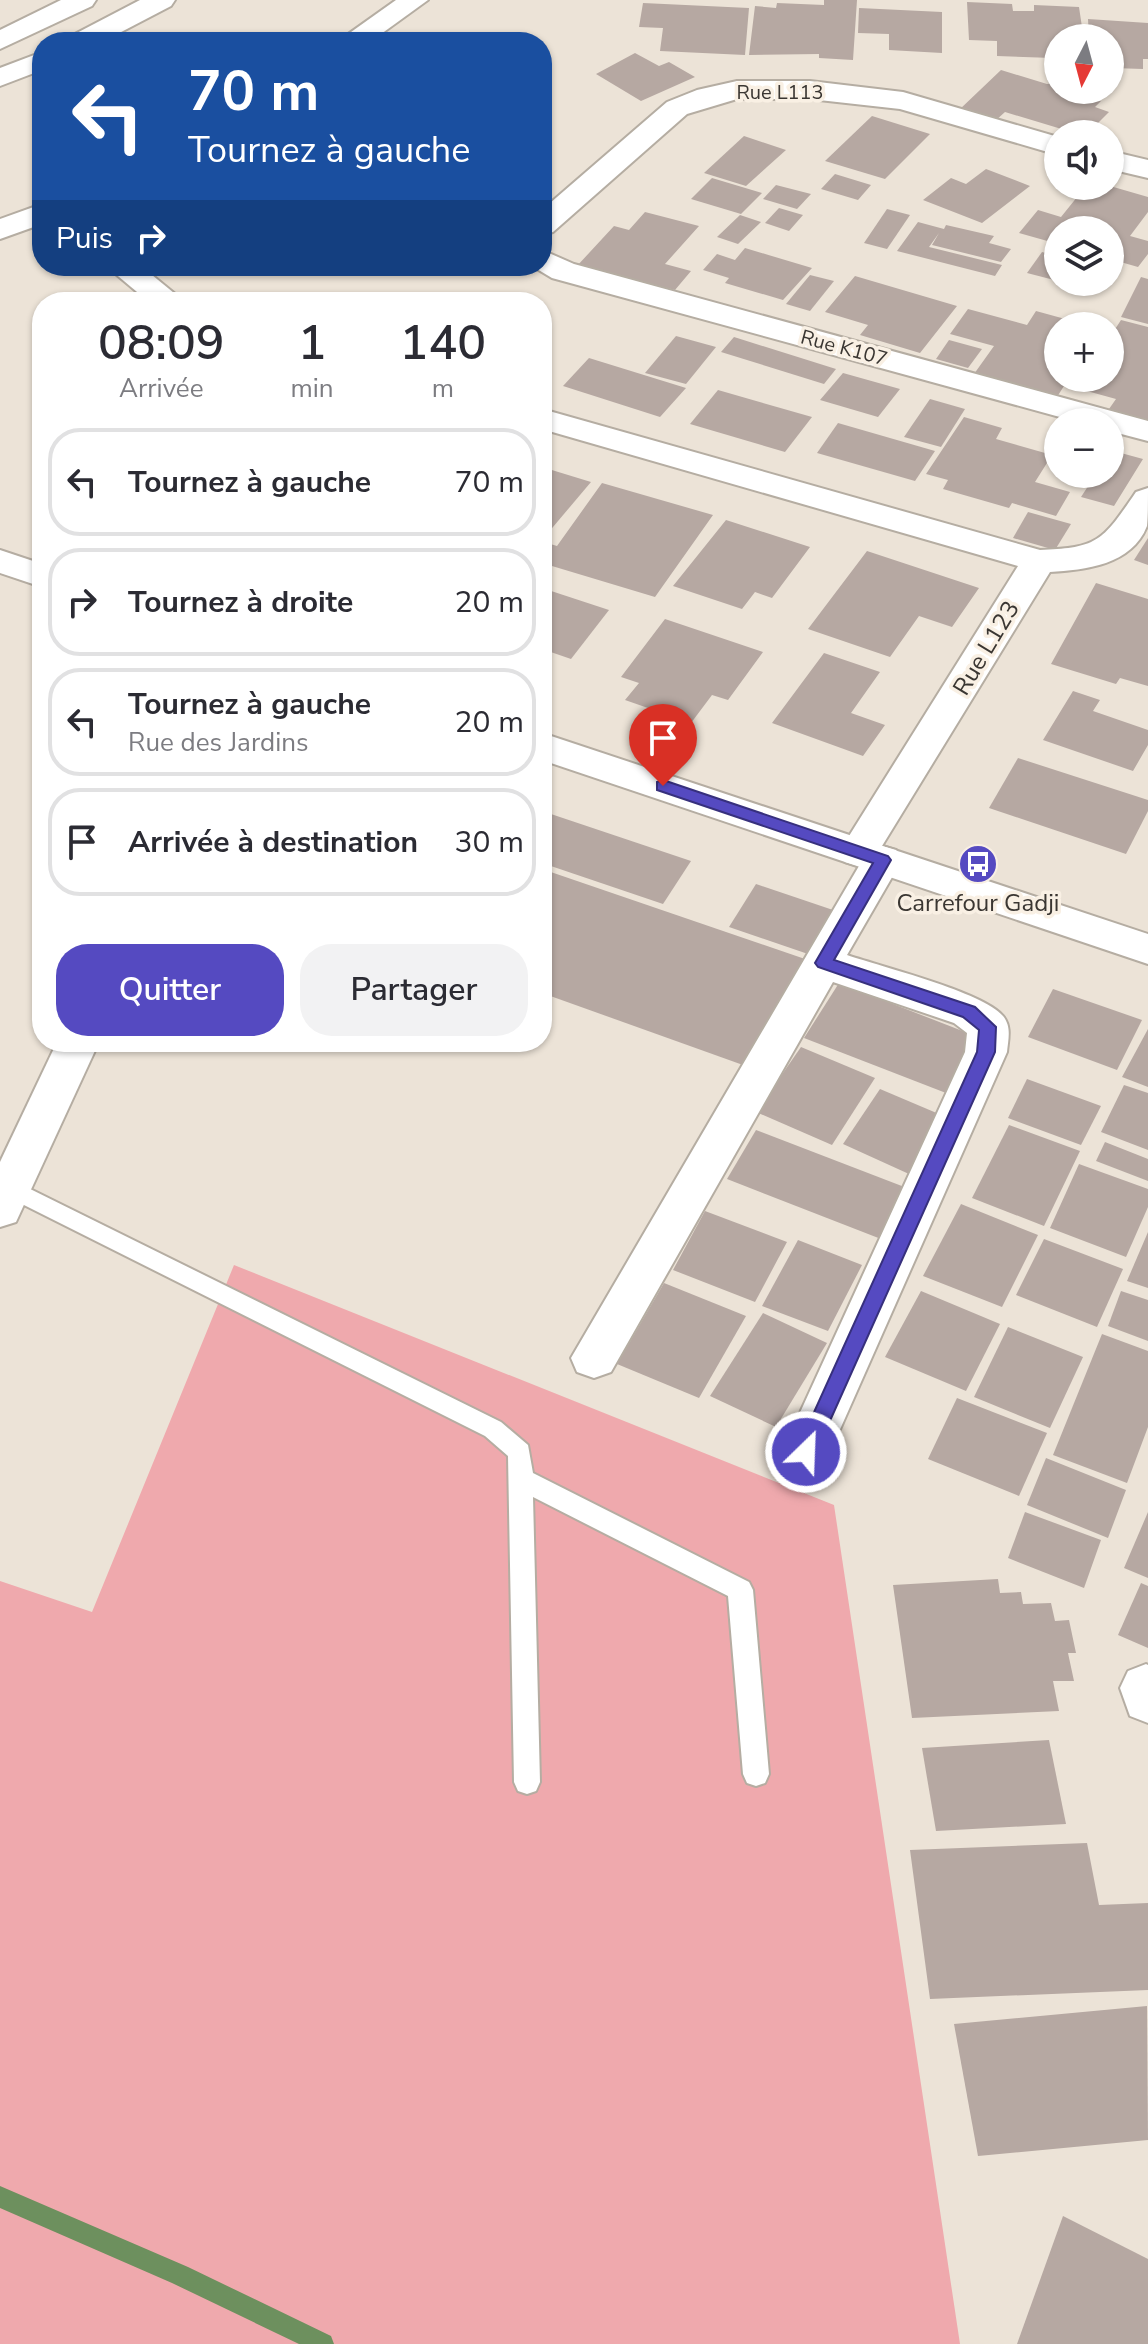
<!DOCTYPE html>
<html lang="fr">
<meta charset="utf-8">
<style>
:root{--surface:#fff;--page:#f2f2f3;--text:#2b2b33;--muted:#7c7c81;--line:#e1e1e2;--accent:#554ac1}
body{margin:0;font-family:"Nunito Sans",sans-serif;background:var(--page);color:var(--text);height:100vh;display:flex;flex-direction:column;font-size:30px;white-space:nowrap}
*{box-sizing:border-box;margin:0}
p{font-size:26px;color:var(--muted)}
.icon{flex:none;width:44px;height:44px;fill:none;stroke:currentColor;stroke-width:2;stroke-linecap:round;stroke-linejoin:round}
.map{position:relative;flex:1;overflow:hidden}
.panel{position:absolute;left:32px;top:292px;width:520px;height:760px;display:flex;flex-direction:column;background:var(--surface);border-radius:32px;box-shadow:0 2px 6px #0004}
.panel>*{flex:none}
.top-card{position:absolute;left:32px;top:32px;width:520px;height:244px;border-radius:32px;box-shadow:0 2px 6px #0004;background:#1a4fa0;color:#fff;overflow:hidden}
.needle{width:52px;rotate:186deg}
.controls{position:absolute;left:1044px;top:24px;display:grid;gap:16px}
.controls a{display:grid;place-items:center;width:80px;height:80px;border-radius:50%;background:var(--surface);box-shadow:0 2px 6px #0004;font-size:40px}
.pin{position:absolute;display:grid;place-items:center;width:68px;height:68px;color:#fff;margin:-82px -34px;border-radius:50% 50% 50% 0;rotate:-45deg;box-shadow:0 0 8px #0007}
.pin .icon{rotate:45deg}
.me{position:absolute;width:88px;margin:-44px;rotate:24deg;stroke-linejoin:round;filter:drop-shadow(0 0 6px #0008)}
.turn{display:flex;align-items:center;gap:28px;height:168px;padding:0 24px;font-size:36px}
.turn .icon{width:104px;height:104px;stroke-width:2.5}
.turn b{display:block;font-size:56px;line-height:68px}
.then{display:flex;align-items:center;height:76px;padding:0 24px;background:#0003;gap:16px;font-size:30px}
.eta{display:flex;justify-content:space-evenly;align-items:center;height:136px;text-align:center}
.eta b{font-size:48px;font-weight:600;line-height:56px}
.action{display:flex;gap:16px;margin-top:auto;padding:16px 24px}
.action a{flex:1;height:92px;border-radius:32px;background:var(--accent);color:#fff;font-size:32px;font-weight:600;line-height:92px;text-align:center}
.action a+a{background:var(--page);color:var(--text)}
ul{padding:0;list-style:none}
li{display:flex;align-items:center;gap:24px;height:108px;margin:0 16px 12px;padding:0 8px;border:4px solid var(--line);border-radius:32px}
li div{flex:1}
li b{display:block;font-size:30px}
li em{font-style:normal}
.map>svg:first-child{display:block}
.green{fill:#efa9ad}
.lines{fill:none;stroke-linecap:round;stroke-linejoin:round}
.stream{fill:#6d905e;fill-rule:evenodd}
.building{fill:#b6a8a2}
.service-casing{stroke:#b5ada2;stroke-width:4}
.minor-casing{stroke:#b5ada2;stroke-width:4}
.secondary-casing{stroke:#b5ada2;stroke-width:4}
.service{fill:#fff;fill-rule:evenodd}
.minor{fill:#fff;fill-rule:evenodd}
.secondary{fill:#fff;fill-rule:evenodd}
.route{fill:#554ac1;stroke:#37307d;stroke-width:2}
.labels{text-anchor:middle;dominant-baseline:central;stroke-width:7;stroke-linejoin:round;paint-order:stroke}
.far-street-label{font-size:20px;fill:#3a3632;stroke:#f9f0e4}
.street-label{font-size:24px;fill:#3a3632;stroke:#f9f0e4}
.poi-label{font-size:24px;fill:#3a3632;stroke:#f9f0e4}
</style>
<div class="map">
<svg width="1148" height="2344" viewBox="0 0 1148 2344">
<rect width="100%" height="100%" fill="#ece3d7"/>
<path class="green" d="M234 1265 834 1505 960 2344H0V1581L92 1612Z"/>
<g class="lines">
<path class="stream" d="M0 2186 188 2267 331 2336 334 2344H299L172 2283 0 2208Z"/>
</g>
<g class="building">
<path d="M824 0H857L853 60 819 58V54L749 55 755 6 776 8 777 3 824 5Z"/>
<path d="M967 2 1012 4 1013 11H1034V5L1079 7 1083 34 1058 38V56L1053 58 997 56V41L969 40Z"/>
<path d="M643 3 749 8 745 55 660 51 663 28 639 27Z"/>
<path d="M859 8 942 12V53L889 50V34L858 33Z"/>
<path d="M1088 19 1148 23V59H1143V69L1113 68 1110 38H1089Z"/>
<path d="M635 53 659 66 669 62 695 77 641 101 596 74Z"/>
<path d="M1001 70 1047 84 1058 83V90L1089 93 1084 96 1101 101 1095 107 1109 112 1087 134H1078L1005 112 995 121 959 110Z"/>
<path d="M872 116 930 134 885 179 825 161Z"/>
<path d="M744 136 786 150 746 186 704 173Z"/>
<path d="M986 169 1030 186 982 223 923 200 951 178 966 184Z"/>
<path d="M835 174 871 185 858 200 821 189Z"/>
<path d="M712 178 762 193 741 214 691 199Z"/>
<path d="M776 185 811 194 797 209 763 199Z"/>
<path d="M1086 186H1110L1148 197V212L1130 236 1148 241V254L1138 267 1110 259V230H1058V244L1019 233 1038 210 1061 217Z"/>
<path d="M779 208 803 215 789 231 765 223Z"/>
<path d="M887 209 910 215 887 249 864 243Z"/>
<path d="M645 212 699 226 665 264 691 271 675 290 577 266 614 226 629 230Z"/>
<path d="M740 215 761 222 738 244 717 237Z"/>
<path d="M918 222 944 229 946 225 994 236 989 243 1011 249 1001 262 932 245 939 233 929 247 1002 265 995 276 897 251Z"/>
<path d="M745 248 812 268 783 300 725 283 729 278 703 270 717 254 735 260Z"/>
<path d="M1042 252 1058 256V281L1027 273Z"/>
<path d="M810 275 834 281 810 311 786 304Z"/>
<path d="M855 276 957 306 920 353 860 335 868 325 825 312Z"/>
<path d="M1141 277 1148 279V324L1121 317Z"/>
<path d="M968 309 1027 325 1036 311 1087 325 1058 326V378H1069L1057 397 974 374 994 346 950 334Z"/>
<path d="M1121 320 1148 327V420L1109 409 1116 399 1076 388 1083 378H1110V337Z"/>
<path d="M676 336 716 347 686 384 645 373Z"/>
<path d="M734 337 836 369 824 384 721 352Z"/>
<path d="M949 340 982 349 968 368 936 359Z"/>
<path d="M589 358 686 388 660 417 563 386Z"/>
<path d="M843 373 900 389 878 417 820 400Z"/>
<path d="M718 390 812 417 785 452 690 424Z"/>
<path d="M930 399 965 409 941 447 904 437Z"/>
<path d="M964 417 1002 428 996 439 1052 455 1035 482 1070 492 1056 516 1012 503 1009 508 943 489 948 480 926 474Z"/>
<path d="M838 423 935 451 915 481 817 453Z"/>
<path d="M1110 450 1143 459 1114 506 1081 497 1096 474H1110Z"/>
<path d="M542 467 591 482 542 540Z"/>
<path d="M602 483 713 515 655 597 542 563V550L547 543 557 546Z"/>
<path d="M1028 512 1071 524 1055 550 1013 538Z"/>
<path d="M726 520 810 547 772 598 755 592 742 609 673 586Z"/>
<path d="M1148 538V565L1134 560Z"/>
<path d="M867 551 979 588 952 627 919 616 890 657 808 629Z"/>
<path d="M1096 583 1148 599V686L1120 678 1116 684 1051 664Z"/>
<path d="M542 588 609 610 571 659 542 649Z"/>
<path d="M665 619 763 652 728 700 712 695 691 723 625 700 639 683 621 677Z"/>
<path d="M824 653 880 672 851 713 885 725 863 756 772 723Z"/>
<path d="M1073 691 1100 700 1093 711 1148 730V745L1133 771 1043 740Z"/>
<path d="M1018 758 1148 800V811L1126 854 989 808Z"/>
<path d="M542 811 691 861 663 904 542 863Z"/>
<path d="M542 869 805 959 743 1065 542 993Z"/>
<path d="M756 884 833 910 808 954 729 927Z"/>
<path d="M839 983 978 1037 946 1093 804 1038Z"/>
<path d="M1053 989 1142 1020 1117 1070 1028 1037Z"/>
<path d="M1148 1029V1087L1122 1077Z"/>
<path d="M801 1047 875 1078 832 1145 756 1112Z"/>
<path d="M1027 1079 1101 1106 1081 1145 1008 1118Z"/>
<path d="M1124 1085 1148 1093V1150L1101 1132Z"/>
<path d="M880 1089 946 1117 909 1174 843 1144Z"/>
<path d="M1009 1125 1080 1151 1044 1226 972 1198Z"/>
<path d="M756 1130 907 1188 881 1239 727 1179Z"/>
<path d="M1105 1142 1148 1159V1181L1096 1161Z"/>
<path d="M1079 1164 1148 1189V1207L1126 1257 1050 1228Z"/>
<path d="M961 1204 1038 1235 1002 1307 923 1276Z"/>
<path d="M705 1211 787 1242 755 1302 673 1270Z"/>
<path d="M1148 1232V1288L1127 1281Z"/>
<path d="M1044 1239 1123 1269 1097 1327 1016 1295Z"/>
<path d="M798 1240 862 1265 828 1331 762 1306Z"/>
<path d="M664 1283 746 1316 699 1398 617 1364Z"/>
<path d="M921 1291 1000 1324 966 1391 885 1357Z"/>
<path d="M1121 1291 1148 1300V1341L1108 1326Z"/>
<path d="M763 1313 827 1343 776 1427 710 1396Z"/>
<path d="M1008 1327 1083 1357 1050 1428 974 1397Z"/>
<path d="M1102 1334 1148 1351V1427L1127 1483 1053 1455Z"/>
<path d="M957 1398 1047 1433 1019 1496 928 1459Z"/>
<path d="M1046 1458 1126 1490 1108 1538 1027 1505Z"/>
<path d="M1025 1512 1101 1540 1084 1588 1008 1558Z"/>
<path d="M1148 1512V1578L1124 1568Z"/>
<path d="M998 1579 1000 1593 1021 1592 1023 1604 1051 1603 1055 1621 1069 1620 1076 1653H1068L1074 1681H1053L1059 1711 912 1718 893 1585Z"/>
<path d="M1141 1583 1148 1586V1648L1118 1635Z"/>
<path d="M1049 1740 1066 1824 936 1831 922 1748Z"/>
<path d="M1087 1843 1099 1905 1148 1903V1990L930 1999 910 1850Z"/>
<path d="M1147 2006 1148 2140 978 2156 954 2024Z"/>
<path d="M1063 2216 1148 2259V2344H1017Z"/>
</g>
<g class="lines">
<g class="service-casing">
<path id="service" d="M10 1179 501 1422 528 1445 533 1473 749 1582 753 1590 769 1774 765 1783 756 1786 747 1783 743 1774 728 1596 533 1497 540 1782 536 1791 527 1794 518 1791 514 1782 508 1456 485 1436 2 1194V1182Z"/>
</g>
<g class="minor-casing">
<g id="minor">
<path d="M396 0H428L370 42H337Z"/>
<path d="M737 81H810L903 92 1058 137V155L900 109 810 99H737L687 114 553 232 542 235V210L667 102 697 90Z"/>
<path d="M1110 151 1148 160V178L1110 169Z"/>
<path d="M42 204V224L0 239V219Z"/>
<path d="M542 250 574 264 1148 421V441L1110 431V422H1078L552 278 532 266H542Z"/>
<path d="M106 266H141L185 302H149Z"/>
<path d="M542 409 1040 550C1099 548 1103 540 1136 492L1148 488C1148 499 1148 516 1147 526 1132 565 1085 570 1050 572L882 846 896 850 902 860 847 955C882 967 983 992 1003 1016 1012 1027 1008 1040 1007 1052L830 1452 823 1467 806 1473 789 1467 782 1452 965 1052 967 1033 954 1023 833 982 611 1372 594 1378 577 1372 571 1358 859 866 845 862 839 852 1018 566 542 429Z"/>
<path d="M57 1042H99L16 1222 0 1227V1162Z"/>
<path d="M1146 1664 1148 1665V1723L1130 1716 1120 1688 1128 1671Z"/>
</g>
</g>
<g class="secondary-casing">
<g id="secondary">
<path d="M61 0H96L92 6 0 49V30Z"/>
<path d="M140 0H175L171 6 102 42H67L71 36Z"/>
<path d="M42 52V70L0 86V68Z"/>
<path d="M0 550 42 564V587L0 573Z"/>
<path d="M542 733 1148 934V964L542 760Z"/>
</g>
</g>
<use href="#service" class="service"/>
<use href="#minor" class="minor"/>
<use href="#secondary" class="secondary"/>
</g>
<path class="route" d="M663 780 888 856 891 860 834 960 975 1007 996 1027 995 1052 816 1452 806 1460 796 1452 977 1052 979 1030 963 1017 818 967 815 963 873 863 657 790V782Z"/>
<defs>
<g id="bus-disc" transform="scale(2)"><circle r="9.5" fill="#554ac1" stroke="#f9f0e4"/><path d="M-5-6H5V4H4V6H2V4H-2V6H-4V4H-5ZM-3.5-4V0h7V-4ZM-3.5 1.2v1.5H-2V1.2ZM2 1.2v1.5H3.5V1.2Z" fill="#fff"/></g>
</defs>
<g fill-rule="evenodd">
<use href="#bus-disc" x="978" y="864"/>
</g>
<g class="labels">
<g class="far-street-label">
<text x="780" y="92">Rue L113</text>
<text transform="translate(844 348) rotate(15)">Rue K107</text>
</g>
<g class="street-label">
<text transform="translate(986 648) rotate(-59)">Rue L123</text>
</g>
<g class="poi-label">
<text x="978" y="903">Carrefour Gadji</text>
</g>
</g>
</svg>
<div class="controls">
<a><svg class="needle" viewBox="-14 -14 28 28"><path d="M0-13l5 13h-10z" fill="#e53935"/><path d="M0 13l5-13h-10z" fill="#7c7c81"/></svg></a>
<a><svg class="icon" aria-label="sound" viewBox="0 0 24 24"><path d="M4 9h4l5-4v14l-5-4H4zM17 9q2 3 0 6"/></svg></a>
<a><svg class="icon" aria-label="layers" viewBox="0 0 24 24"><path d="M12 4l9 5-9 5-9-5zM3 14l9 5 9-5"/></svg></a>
<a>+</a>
<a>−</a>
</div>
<div class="pin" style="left:663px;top:786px;background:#d93025"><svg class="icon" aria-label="arrive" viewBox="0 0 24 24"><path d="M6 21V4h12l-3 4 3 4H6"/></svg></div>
<svg class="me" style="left:806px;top:1452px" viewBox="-20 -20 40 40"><circle r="17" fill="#554ac1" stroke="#fff" stroke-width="3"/><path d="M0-11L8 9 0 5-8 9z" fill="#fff"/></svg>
<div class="top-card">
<div class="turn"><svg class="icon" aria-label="left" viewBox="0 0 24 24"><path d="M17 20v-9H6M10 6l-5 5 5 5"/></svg><div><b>70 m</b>Tournez à gauche</div></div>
<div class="then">Puis<svg class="icon" aria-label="right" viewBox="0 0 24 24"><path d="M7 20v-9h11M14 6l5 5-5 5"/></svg></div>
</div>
<section class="panel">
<div class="eta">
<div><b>08:09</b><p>Arrivée</p></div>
<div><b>1</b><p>min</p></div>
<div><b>140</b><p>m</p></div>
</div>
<ul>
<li><svg class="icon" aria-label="left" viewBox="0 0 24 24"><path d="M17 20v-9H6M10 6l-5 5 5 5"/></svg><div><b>Tournez à gauche</b></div><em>70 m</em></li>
<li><svg class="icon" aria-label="right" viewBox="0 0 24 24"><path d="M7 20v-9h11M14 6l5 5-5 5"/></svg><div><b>Tournez à droite</b></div><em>20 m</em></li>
<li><svg class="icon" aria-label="left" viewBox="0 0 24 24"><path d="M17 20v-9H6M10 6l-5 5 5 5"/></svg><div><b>Tournez à gauche</b><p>Rue des Jardins</p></div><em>20 m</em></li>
<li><svg class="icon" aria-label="arrive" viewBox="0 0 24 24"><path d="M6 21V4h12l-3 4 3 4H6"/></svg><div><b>Arrivée à destination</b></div><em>30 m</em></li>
</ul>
<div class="action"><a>Quitter</a><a>Partager</a></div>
</section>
</div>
